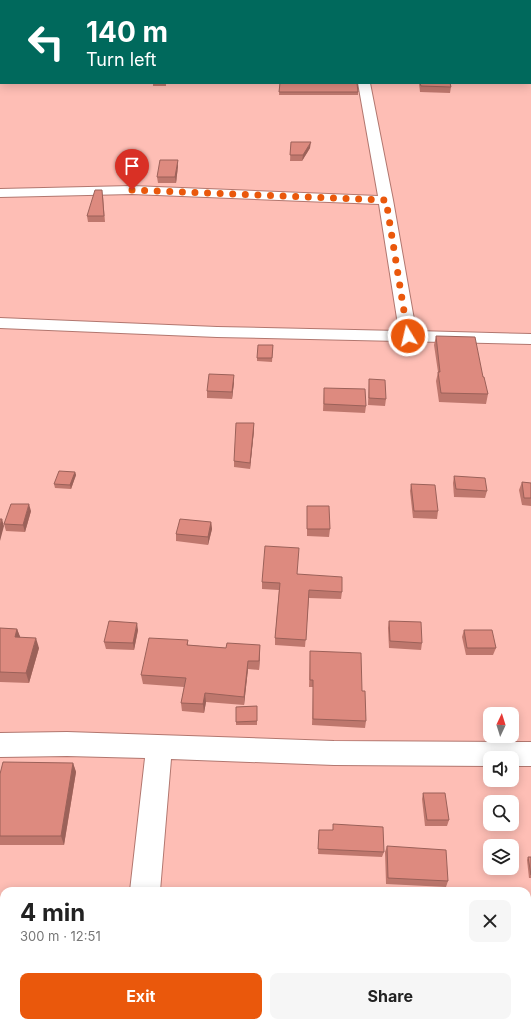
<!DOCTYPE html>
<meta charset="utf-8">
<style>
:root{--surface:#fff;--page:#f6f6f6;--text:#222;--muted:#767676;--accent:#ea580c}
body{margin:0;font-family:Inter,sans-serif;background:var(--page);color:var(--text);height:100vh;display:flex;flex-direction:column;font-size:15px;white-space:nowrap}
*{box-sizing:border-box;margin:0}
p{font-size:13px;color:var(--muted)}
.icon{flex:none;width:22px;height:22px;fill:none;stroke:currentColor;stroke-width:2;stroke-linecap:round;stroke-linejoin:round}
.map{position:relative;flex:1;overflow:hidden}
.drawer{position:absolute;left:0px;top:887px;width:531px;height:140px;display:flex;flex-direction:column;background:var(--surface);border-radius:12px 12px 0 0;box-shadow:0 2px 10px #0003}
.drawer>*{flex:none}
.hud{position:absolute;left:0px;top:0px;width:531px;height:84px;box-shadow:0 2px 10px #0003;background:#00695c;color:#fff;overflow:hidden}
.needle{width:26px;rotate:4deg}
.fabs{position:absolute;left:483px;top:707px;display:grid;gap:8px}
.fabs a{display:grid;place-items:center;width:36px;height:36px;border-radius:8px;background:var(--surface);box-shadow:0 2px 10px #0003;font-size:20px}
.pin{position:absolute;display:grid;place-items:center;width:34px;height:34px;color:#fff;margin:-41px -17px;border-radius:50% 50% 50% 0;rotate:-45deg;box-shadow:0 0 4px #0007}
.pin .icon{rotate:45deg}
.me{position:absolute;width:44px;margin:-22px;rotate:351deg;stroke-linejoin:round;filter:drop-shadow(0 0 3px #0008)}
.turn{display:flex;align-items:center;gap:14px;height:84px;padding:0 20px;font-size:18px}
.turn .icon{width:52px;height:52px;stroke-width:2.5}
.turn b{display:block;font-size:28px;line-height:34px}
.round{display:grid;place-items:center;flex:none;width:42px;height:42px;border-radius:8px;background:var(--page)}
.headline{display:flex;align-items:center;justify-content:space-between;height:68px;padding:0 20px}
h1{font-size:24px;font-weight:700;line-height:30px}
.cta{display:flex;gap:8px;margin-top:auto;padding:8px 20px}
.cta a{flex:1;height:46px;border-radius:8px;background:var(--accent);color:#fff;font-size:16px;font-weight:700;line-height:46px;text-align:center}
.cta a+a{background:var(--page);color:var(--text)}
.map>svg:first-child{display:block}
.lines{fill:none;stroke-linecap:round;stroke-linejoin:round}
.minor-casing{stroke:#b2776f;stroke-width:2}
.minor{fill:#fff;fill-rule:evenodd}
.wall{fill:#be776d}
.shaded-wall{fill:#9b6159}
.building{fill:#dd8a7f;stroke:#9b6159}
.route{stroke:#ea580c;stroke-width:7;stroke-dasharray:0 12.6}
</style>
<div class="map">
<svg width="531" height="1027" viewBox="0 0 531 1027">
<rect width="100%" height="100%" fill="#febeb5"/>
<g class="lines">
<g class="minor-casing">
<g id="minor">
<path d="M100 0H112L99 1Z"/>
<rect x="330" y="0" width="10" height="1"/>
<path d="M448 0H460L447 1Z"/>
<rect x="0" y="10" width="1" height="6"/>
<path d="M358 83H370L393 200 416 331 531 334V344L217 337 0 328V318L217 327 399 331 379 204 132 194 0 197V189L132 186 378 196Z"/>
<path d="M67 732 334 741 531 742V766H512V758H490V766L334 765 171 759 160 891H130L145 758 67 756 0 757V733Z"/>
<rect x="527" y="975" width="4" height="32"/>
<path d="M0 1001 4 1002V1023H18L17 1027H0Z"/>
<path d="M25 1023H84L85 1027H26Z"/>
<path d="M88 1023H238L237 1027H87Z"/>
</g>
</g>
<use href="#minor" class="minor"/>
</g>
<g class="wall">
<rect x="375" y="0" width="29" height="1"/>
<rect x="153" y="83" width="13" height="3"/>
<path d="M280 83 358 92V95H279Z"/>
<path d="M419 83H450L451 87 450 93 420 92Z"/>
<path d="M291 142 310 148 302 161H290Z"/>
<path d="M178 166 176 183H158L157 177Z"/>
<path d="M103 196 105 222H88L87 216Z"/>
<path d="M436 336 483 377 488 394 486 404 439 402 436 381 438 372 434 345Z"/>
<path d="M273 345 272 362 257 361V358Z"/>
<path d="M369 379 386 399 385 406 368 405Z"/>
<path d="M234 382 232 399 207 398V391Z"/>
<path d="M324 388 366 406 365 413 323 411Z"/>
<path d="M254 423V430L250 469 234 467V461Z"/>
<path d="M75 472 76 475 71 489 55 488 54 484Z"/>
<path d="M454 476 487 491 485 498 454 497 453 483Z"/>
<path d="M522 482 531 483V506L522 505 519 490Z"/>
<path d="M411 484 438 511 437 519 413 518 410 491Z"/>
<path d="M307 506 330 529 329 537 307 536Z"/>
<path d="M31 511 25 532 6 531 4 524Z"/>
<path d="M211 522 212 529 208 545 176 541V534Z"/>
<path d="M298 574 342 592 341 599 309 598 305 647 275 645V638L279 590 262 589V582Z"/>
<path d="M389 621 422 643 421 650 389 648 388 628Z"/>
<path d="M0 628 17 629 20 637 39 648 29 683 0 682Z"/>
<path d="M138 630 134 650 106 649 104 642Z"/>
<path d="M464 630 496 648 493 655H466L462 637Z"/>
<path d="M188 640V645L226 648 260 645V654L259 670 248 669 244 705 206 702 204 713 182 711 181 703 184 687 143 684 141 675Z"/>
<path d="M310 651 362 691 366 721 365 728 312 725 313 687H309Z"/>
<path d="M257 706V725H236V707Z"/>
<path d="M73 763 76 772 64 845H0V774Z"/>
<path d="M423 793 449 820 447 826H425L422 799Z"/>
<path d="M333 824 384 852 382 857 318 854 319 830H333Z"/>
<path d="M387 846 448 881 446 887 386 884 385 852Z"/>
<path d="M528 857H531V878H529L527 860Z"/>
<rect x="0" y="906" width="4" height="77"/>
</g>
<g class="shaded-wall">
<path d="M311 142 310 148 302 161 303 155Z"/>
<path d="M178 160V166L176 183 175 177Z"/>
<path d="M234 375V382L232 399V392Z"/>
<path d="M254 423V430L250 469V463Z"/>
<path d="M75 472 76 475 71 489 70 485Z"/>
<path d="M29 504 31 511 25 532 23 525Z"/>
<path d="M2 519 4 526 0 541V526Z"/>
<path d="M211 522 212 529 208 545V537Z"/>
<path d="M137 623 138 630 134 650 133 643Z"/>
<path d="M17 629 21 639 15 637Z"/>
<path d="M36 638 39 648 29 683 26 673Z"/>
<path d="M260 645V654L259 670V661Z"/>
<path d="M248 661V669L244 705V697Z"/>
<path d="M205 693 206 702 204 713 203 704Z"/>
<path d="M73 763 76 772 64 845 61 836Z"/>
</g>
<g class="building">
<path d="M280 83H357L358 92H279Z"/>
<path d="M420 83H450L451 87 421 86Z"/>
<path d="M291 142H311L303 155H290Z"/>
<path d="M160 160H178L175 177H157Z"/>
<path d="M95 190H102L104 216H87Z"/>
<path d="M436 336 475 337 483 377H484L488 394 441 393 438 372H440Z"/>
<path d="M258 345H273L272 358H257Z"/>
<path d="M209 374 234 375 232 392 207 391Z"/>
<path d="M369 379 385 380 386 399 369 398Z"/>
<path d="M324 388 365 389 366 406 324 404Z"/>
<path d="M236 423H254L250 463 234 461Z"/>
<path d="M59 471 75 472 70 485 54 484Z"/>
<path d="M454 476 485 478 487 491 456 489Z"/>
<path d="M522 482 531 483V498H524Z"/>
<path d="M411 484 435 485 438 511H414Z"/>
<path d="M11 504H29L23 525 4 524Z"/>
<path d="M307 506H329L330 529H307Z"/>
<path d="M0 519H2L0 526Z"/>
<path d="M180 519 211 522 208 537 176 534Z"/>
<path d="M265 546 299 548 297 574 342 577V592L309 590 306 640 275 638 280 583 262 582Z"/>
<path d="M109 621 137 623 133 643 104 642Z"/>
<path d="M389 621 421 622 422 643 390 641Z"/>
<path d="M0 628 17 629 15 637 36 638 26 673 0 672Z"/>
<path d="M464 630H492L496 648H467Z"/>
<path d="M149 638 188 640 187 645 226 648 227 643 260 645 259 661H248L244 697 205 693 203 704 181 703 186 678 141 675Z"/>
<path d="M310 651 361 653 362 691H365L366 721 313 719V680H310Z"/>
<path d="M257 706V721L236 722V707Z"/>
<path d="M3 762 73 763 61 836H0V774Z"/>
<path d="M423 793H445L449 820H427Z"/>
<path d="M333 824 383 827 384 852 318 849 319 830H333Z"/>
<path d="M387 846 446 850 448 881 388 878Z"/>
<path d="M528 857H531V875Z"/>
<rect x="0" y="906" width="4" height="70"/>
<path d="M399 1026V1027H375Z"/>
</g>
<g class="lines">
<path class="route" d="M132 190 386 200 408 336"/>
</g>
</svg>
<div class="fabs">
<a><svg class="needle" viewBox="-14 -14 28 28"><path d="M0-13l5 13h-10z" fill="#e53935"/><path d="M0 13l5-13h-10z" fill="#767676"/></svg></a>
<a><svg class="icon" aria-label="sound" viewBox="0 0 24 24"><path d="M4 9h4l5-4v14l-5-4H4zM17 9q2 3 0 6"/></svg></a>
<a><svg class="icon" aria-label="search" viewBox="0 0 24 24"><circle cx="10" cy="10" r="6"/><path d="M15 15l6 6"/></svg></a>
<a><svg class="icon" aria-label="layers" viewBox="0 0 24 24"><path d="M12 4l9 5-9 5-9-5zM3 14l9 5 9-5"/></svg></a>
</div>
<div class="pin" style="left:132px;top:190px;background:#d93025"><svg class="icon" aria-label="arrive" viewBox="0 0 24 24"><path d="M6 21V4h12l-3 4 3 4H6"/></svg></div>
<svg class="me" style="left:408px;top:336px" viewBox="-20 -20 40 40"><circle r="17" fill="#ea580c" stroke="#fff" stroke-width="3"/><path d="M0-11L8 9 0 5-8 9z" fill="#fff"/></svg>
<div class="hud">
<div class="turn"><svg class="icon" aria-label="left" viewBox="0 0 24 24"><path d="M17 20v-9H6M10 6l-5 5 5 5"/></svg><div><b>140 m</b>Turn left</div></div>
</div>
<section class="drawer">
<div class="headline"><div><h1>4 min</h1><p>300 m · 12:51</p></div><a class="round"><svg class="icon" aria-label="close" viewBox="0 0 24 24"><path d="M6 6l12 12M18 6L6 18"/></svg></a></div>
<div class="cta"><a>Exit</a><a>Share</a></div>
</section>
</div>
